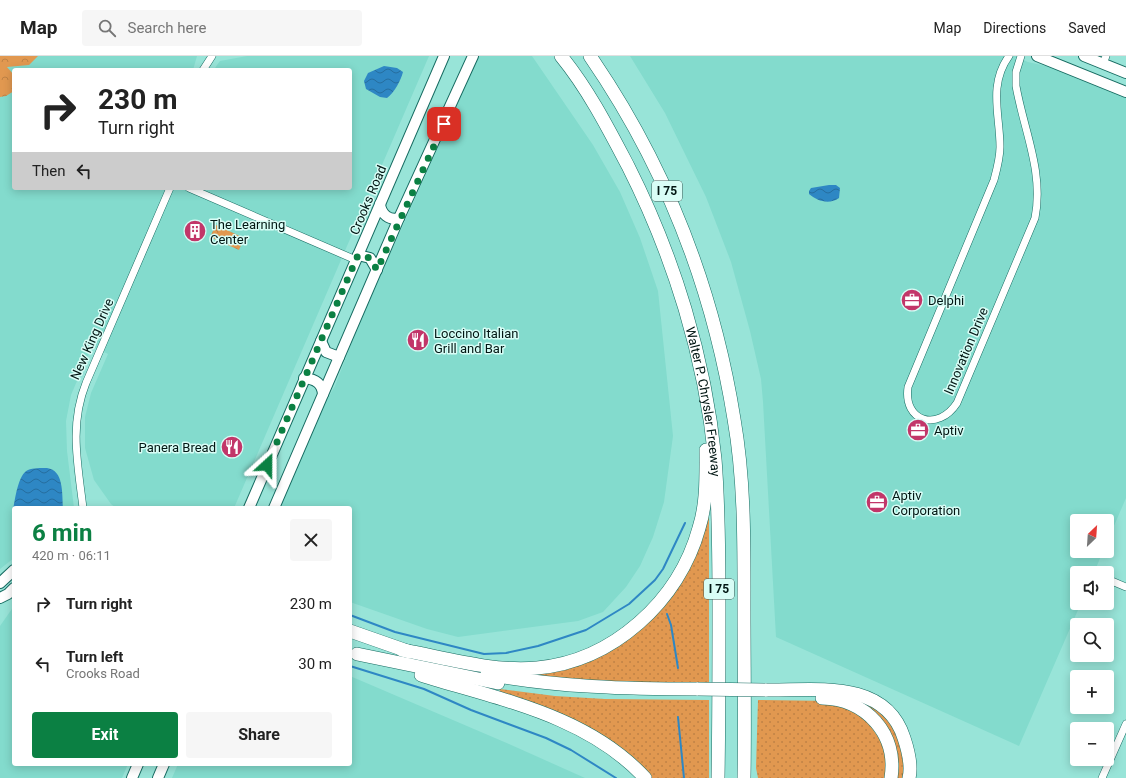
<!DOCTYPE html>
<meta charset="utf-8">
<style>
:root{--surface:#fff;--page:#f6f6f6;--text:#222;--muted:#767676;--line:#e0e0e0;--accent:#0b8043}
body{margin:0;font-family:Roboto,sans-serif;background:var(--page);color:var(--text);height:100vh;display:flex;flex-direction:column;font-size:15px;white-space:nowrap}
*{box-sizing:border-box;margin:0}
p{font-size:13px;color:var(--muted)}
.icon{flex:none;width:22px;height:22px;fill:none;stroke:currentColor;stroke-width:2;stroke-linecap:round;stroke-linejoin:round}
.map{position:relative;flex:1;overflow:hidden}
.panel{position:absolute;left:12px;top:450px;width:340px;height:260px;display:flex;flex-direction:column;background:var(--surface);border-radius:4px;box-shadow:0 2px 10px #0003}
.panel>*{flex:none}
.hud{position:absolute;left:12px;top:12px;width:340px;height:122px;border-radius:4px;box-shadow:0 2px 10px #0003;background:#fff;color:var(--text);overflow:hidden}
.needle{width:26px;rotate:25deg}
.fabs{position:absolute;left:1070px;top:458px;display:grid;gap:8px}
.fabs a{display:grid;place-items:center;width:44px;height:44px;border-radius:4px;background:var(--surface);box-shadow:0 2px 10px #0003;font-size:20px}
.pin{position:absolute;display:grid;place-items:center;width:34px;height:34px;color:#fff;margin:-17px;border-radius:8px;box-shadow:0 2px 6px #0006}
.me{position:absolute;width:44px;margin:-22px;rotate:24deg;stroke-linejoin:round;filter:drop-shadow(0 0 3px #0008)}
.turn{display:flex;align-items:center;gap:14px;height:84px;padding:0 20px;font-size:18px}
.turn .icon{width:52px;height:52px;stroke-width:2.5}
.turn b{display:block;font-size:28px;line-height:34px}
.then{display:flex;align-items:center;height:38px;padding:0 20px;background:#0003;gap:8px;font-size:15px}
.round{display:grid;place-items:center;flex:none;width:42px;height:42px;border-radius:4px;background:var(--page)}
.head{display:flex;align-items:center;justify-content:space-between;height:68px;padding:0 20px}
h1{font-size:24px;font-weight:700;line-height:30px;color:var(--accent)}
.button{display:flex;gap:8px;margin-top:auto;padding:8px 20px}
.button a{flex:1;height:46px;border-radius:4px;background:var(--accent);color:#fff;font-size:16px;font-weight:700;line-height:46px;text-align:center}
.button a+a{background:var(--page);color:var(--text)}
ul{padding:0;list-style:none}
li{display:flex;align-items:center;gap:12px;height:60px;padding:0 20px}
li div{flex:1}
li b{display:block;font-size:15px}
li em{font-style:normal}
header{display:flex;align-items:center;gap:24px;box-sizing:border-box;height:56px;padding:0 20px;background:var(--surface);border-bottom:1px solid var(--line)}
header strong{font-size:19px}
nav{display:flex;gap:22px;margin-inline-start:auto;font-size:14px}
.search{width:280px;height:36px;background:var(--page);display:flex;align-items:center;gap:10px;box-sizing:border-box;padding:0 14px;border-radius:4px;color:var(--muted);font-size:15px}
.map>svg:first-child{display:block}
.built{fill:#83dbcd}
.grass{fill:url(#grass-dots)}
.forest{fill:url(#forest-crowns)}
.water{fill:url(#water-waves)}
.lines{fill:none;stroke-linecap:round;stroke-linejoin:round}
.stream{stroke:#2e87c4;stroke-width:2}
.street-casing{stroke:#166b61;stroke-width:8}
.secondary-casing{stroke:#166b61;stroke-width:12}
.highway-casing{stroke:#166b61;stroke-width:14}
.street{stroke:#fff;stroke-width:7}
.secondary{stroke:#fff;stroke-width:10}
.highway{stroke:#fff;stroke-width:13}
.highway-bridge-casing{stroke:#166b61;stroke-width:14;stroke-linecap:butt}
.highway-bridge{stroke:#fff;stroke-width:13}
.route{stroke:#0b8043;stroke-width:7;stroke-dasharray:0 12.6}
.labels{text-anchor:middle;dominant-baseline:central;stroke-width:3;stroke-linejoin:round;paint-order:stroke}
.shield{fill:#d8fdf6;stroke:#425b57;stroke-width:1}
.shield-label{font-size:12px;font-weight:bold;fill:#011613}
.street-label{font-size:13px;fill:#011613;stroke:#d8fdf6}
.poi-label{font-size:13px;fill:#011613;stroke:#d8fdf6;text-anchor:start}
</style>
<header>
<strong>Map</strong>
<div class="search"><svg class="icon" aria-label="search" viewBox="0 0 24 24"><circle cx="10" cy="10" r="6"/><path d="M15 15l6 6"/></svg>Search here</div>
<nav><a>Map</a><a>Directions</a><a>Saved</a></nav>
</header>
<div class="map">
<svg width="1126" height="722" viewBox="0 0 1126 722">
<defs>
<pattern id="grass-dots" width="8" height="8" patternUnits="userSpaceOnUse"><rect width="8" height="8" fill="#e19850"/><path d="M2 2h.1M6 6h.1" fill="none" stroke="#bf8245" stroke-width="1.8" stroke-linecap="round"/></pattern>
<pattern id="forest-crowns" width="20" height="18" patternUnits="userSpaceOnUse"><rect width="20" height="18" fill="#e19850"/><path d="M2 6a3 3 0 1 1 6 0M12 15a3 3 0 1 1 6 0" fill="none" stroke="#bf8245"/></pattern>
<pattern id="water-waves" width="16" height="10" patternUnits="userSpaceOnUse"><rect width="16" height="10" fill="#2e87c4"/><path d="M0 5q4-4 8 0t8 0" fill="none" stroke="#256d9e"/></pattern>
</defs>
<rect width="100%" height="100%" fill="#98e4d8"/>
<g class="built">
<path d="M0 0H197L193 14H14V132H350V14H214L217 9 220 5 247 0H429L234 452H116L111 448 94 424 85 392V361L91 337 108 298 92 290 71 339 66 365 67 395 74 452H14V502L0 513Z"/>
<path d="M479 0H532L593 89 620 136 640 182 658 235 673 380 664 446 653 481 640 510 626 531 603 556 578 565 458 581 427 573 350 546V452H280L325 347 335 330 360 265Z"/>
<path d="M630 0H1015L1028 6 1055 12 1126 40V442L1107 486V465H1077V495H1103L1094 517H1077V547H1081L1019 690 776 581 763 346 761 323 750 275 731 206 706 141 665 57Z"/>
<path d="M14 550V708H128L122 722H0V570Z"/>
<path d="M350 620 509 688 585 722H172L178 708H350Z"/>
</g>
<g class="grass">
<path d="M709 449V627H621L522 619 556 612 654 557Z"/>
<path d="M500 633 555 640 605 643 709 644V722H652L644 713 595 675 555 655 499 638Z"/>
<path d="M758 644 832 645 863 659 883 688 887 705 885 722H758L756 712Z"/>
<path d="M868 647C896 666 904 689 905 722H896L865 651Z"/>
</g>
<g class="forest">
<path d="M0 0H38L29 9 7 11 14 19V35L6 40 0 41Z"/>
<path d="M216 169 244 182 239 194 210 181Z"/>
</g>
<g class="water">
<path d="M384 10 397 12 403 16C401 24 394 37 387 42L380 41 366 33 364 25 368 17Z"/>
<path d="M829 129H836L840 132 839 142C829 149 817 145 809 138V135L811 132Z"/>
<path d="M47 412C64 414 62 438 63 452H14V457L13 454C15 444 18 418 28 414 33 412 41 412 47 412Z"/>
</g>
<g class="lines">
<g class="stream">
<path d="M667 558 671 569 678 612"/>
<path d="M350 559 395 576 484 598 506 597 538 590 586 574 629 548 655 524 663 513 685 467"/>
<path d="M350 610 424 633 471 654 546 682 571 694 616 722"/>
<path d="M678 661 684 722"/>
</g>
<g class="street-casing">
<g id="street">
<path d="M1009 0C988 29 1000 59 1000 91 1000 102 997 113 994 124L908 331C903 366 938 376 957 347L1035 162C1044 116 1024 75 1016 30V16L1021 0"/>
<path d="M1103 8 1106 0"/>
<path d="M203 14 212 0"/>
<path d="M189 132 356 204"/>
<path d="M83 452C78 409 69 369 86 327L170 132"/>
<path d="M1107 523 1126 531"/>
<path d="M1102 722 1126 668"/>
</g>
</g>
<g class="secondary-casing">
<g id="secondary">
<path d="M1037 0 1126 36"/>
<path d="M1084 0 1126 17"/>
<path d="M380 148C381 158 389 165 399 162"/>
<path d="M358 199 370 202 377 214"/>
<path d="M321 285 326 296 339 301"/>
<path d="M304 322C315 323 322 327 323 338"/>
<path d="M249 452 444 0"/>
<path d="M274 452 399 162 473 0"/>
<path d="M0 527 14 514"/>
<path d="M0 542 8 538 14 532"/>
<path d="M132 722 138 708"/>
<path d="M158 722 164 708"/>
</g>
</g>
<g class="highway-casing">
<g id="highway">
<path id="s1" d="M561 0C588 33 608 72 628 110 674 201 705 302 715 403 719 453 719 502 719 551 719 608 719 665 718 722"/>
<path d="M590 0C665 109 713 232 734 363 745 426 744 491 744 555 744 611 745 667 744 722"/>
<path d="M350 575 410 596"/>
<path d="M402 594C446 602 492 616 537 612 613 605 679 545 699 472 707 447 706 420 706 394"/>
<path d="M357 598 498 627"/>
<path d="M487 618C557 631 627 633 698 633"/>
<path d="M421 619C500 644 587 659 645 722"/>
<path d="M765 634C814 635 885 622 904 682 908 694 912 710 909 722"/>
<path d="M822 642C866 643 898 678 891 722"/>
</g>
</g>
<use href="#street" class="street"/>
<use href="#secondary" class="secondary"/>
<use href="#highway" class="highway"/>
<g class="highway-bridge-casing">
<path id="highway-bridge" d="M698 633 765 634"/>
</g>
<use href="#highway-bridge" class="highway-bridge"/>
</g>
<g class="lines">
<path class="route" d="M267 409 358 199 370 202 377 214 444 68"/>
</g>
<defs>
<g id="building-disc" transform="scale(1.15)"><circle r="9.5" fill="#c23669" stroke="#d8fdf6"/><path d="M-4-6H4V6H1V3H-1V6H-4ZM-2.5-4.3h1.7v1.8h-1.7ZM.8-4.3h1.7v1.8H.8ZM-2.5-1h1.7V.8h-1.7ZM.8-1h1.7V.8H.8Z" fill="#fff"/></g>
<g id="office-disc" transform="scale(1.15)"><circle r="9.5" fill="#c23669" stroke="#d8fdf6"/><path d="M-6-3h4V-5.5h4V-3h4V5H-6ZM-1-4.5V-3h2v-1.5ZM-6 0V1H6V0Z" fill="#fff"/></g>
<g id="restaurant-disc" transform="scale(1.15)"><circle r="9.5" fill="#c23669" stroke="#d8fdf6"/><path d="M-5-6h1v4h1v-4h1v4h1v-4h1v5L-1.5 .5V6h-2V.5L-5-1ZM5-6V6H3V1.5H1.5Q1.5-4 5-6Z" fill="#fff"/></g>
</defs>
<g fill-rule="evenodd">
<use href="#building-disc" x="195" y="175"/>
<use href="#office-disc" x="912" y="244"/>
<use href="#restaurant-disc" x="418" y="284"/>
<use href="#office-disc" x="918" y="374"/>
<use href="#restaurant-disc" x="232" y="391"/>
<use href="#office-disc" x="877" y="446"/>
</g>
<g class="labels">
<g class="shield">
<rect x="652" y="125" width="30" height="20" rx="3"/>
<rect x="704" y="523" width="30" height="20" rx="3"/>
</g>
<g class="shield-label">
<text x="667" y="135">I 75</text>
<text x="719" y="533">I 75</text>
</g>
<g class="street-label">
<text transform="translate(368 144) rotate(-67)">Crooks Road</text>
<text transform="translate(92 283) rotate(-66)">New King Drive</text>
<text transform="translate(966 295) rotate(-67)">Innovation Drive</text>
<text stroke="none"><textPath href="#s1" startOffset="378">Walter P. Chrysler Freeway</textPath></text>
</g>
<g class="poi-label">
<text x="210" y="168">The Learning<tspan x="210" dy="15">Center</tspan></text>
<text x="928" y="244">Delphi</text>
<text x="434" y="277">Loccino Italian<tspan x="434" dy="15">Grill and Bar</tspan></text>
<text x="934" y="374">Aptiv</text>
<text x="216" y="391" text-anchor="end">Panera Bread</text>
<text x="892" y="439">Aptiv<tspan x="892" dy="15">Corporation</tspan></text>
</g>
</g>
</svg>
<div class="fabs">
<a><svg class="needle" viewBox="-14 -14 28 28"><path d="M0-13l5 13h-10z" fill="#e53935"/><path d="M0 13l5-13h-10z" fill="#767676"/></svg></a>
<a><svg class="icon" aria-label="sound" viewBox="0 0 24 24"><path d="M4 9h4l5-4v14l-5-4H4zM17 9q2 3 0 6"/></svg></a>
<a><svg class="icon" aria-label="search" viewBox="0 0 24 24"><circle cx="10" cy="10" r="6"/><path d="M15 15l6 6"/></svg></a>
<a>+</a>
<a>−</a>
</div>
<div class="pin" style="left:444px;top:68px;background:#d93025"><svg class="icon" aria-label="arrive" viewBox="0 0 24 24"><path d="M6 21V4h12l-3 4 3 4H6"/></svg></div>
<svg class="me" style="left:267px;top:409px" viewBox="-20 -20 40 40"><path d="M0-17L14 15 0 8-14 15z" fill="#0b8043" stroke="#fff" stroke-width="4"/></svg>
<div class="hud">
<div class="turn"><svg class="icon" aria-label="right" viewBox="0 0 24 24"><path d="M7 20v-9h11M14 6l5 5-5 5"/></svg><div><b>230 m</b>Turn right</div></div>
<div class="then">Then<svg class="icon" aria-label="left" viewBox="0 0 24 24"><path d="M17 20v-9H6M10 6l-5 5 5 5"/></svg></div>
</div>
<section class="panel">
<div class="head"><div><h1>6 min</h1><p>420 m · 06:11</p></div><a class="round"><svg class="icon" aria-label="close" viewBox="0 0 24 24"><path d="M6 6l12 12M18 6L6 18"/></svg></a></div>
<ul>
<li><svg class="icon" aria-label="right" viewBox="0 0 24 24"><path d="M7 20v-9h11M14 6l5 5-5 5"/></svg><div><b>Turn right</b></div><em>230 m</em></li>
<li><svg class="icon" aria-label="left" viewBox="0 0 24 24"><path d="M17 20v-9H6M10 6l-5 5 5 5"/></svg><div><b>Turn left</b><p>Crooks Road</p></div><em>30 m</em></li>
</ul>
<div class="button"><a>Exit</a><a>Share</a></div>
</section>
</div>
